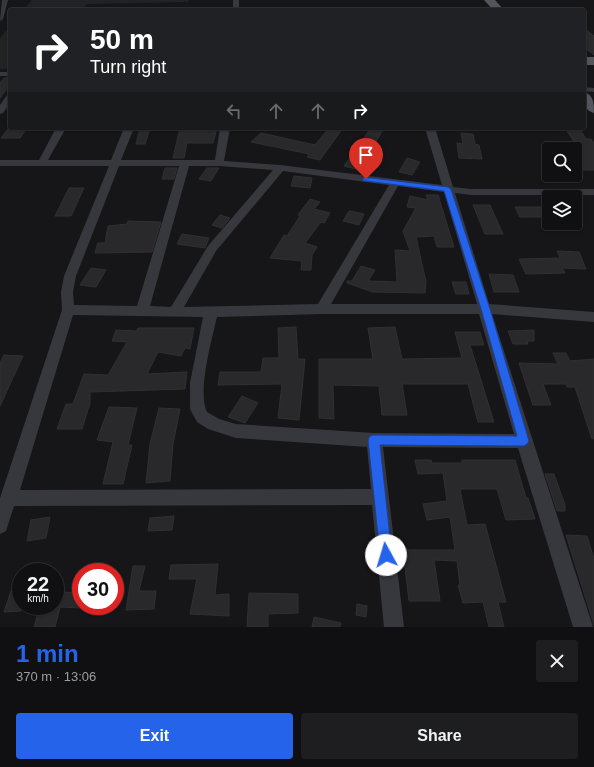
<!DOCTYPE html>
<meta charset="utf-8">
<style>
:root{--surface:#101012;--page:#1e1e20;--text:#f1f3f6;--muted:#9c9d9f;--line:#303032;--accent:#2563eb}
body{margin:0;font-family:Helvetica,sans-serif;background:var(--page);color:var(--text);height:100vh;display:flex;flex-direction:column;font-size:15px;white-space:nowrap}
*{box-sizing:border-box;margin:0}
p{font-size:13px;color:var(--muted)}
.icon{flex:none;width:22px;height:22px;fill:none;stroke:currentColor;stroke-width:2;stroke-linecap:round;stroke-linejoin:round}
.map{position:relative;height:627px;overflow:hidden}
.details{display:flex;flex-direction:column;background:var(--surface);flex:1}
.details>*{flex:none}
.guide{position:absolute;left:8px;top:8px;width:578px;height:122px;border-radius:4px;box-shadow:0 1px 3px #0004,0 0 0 1px var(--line);background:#202124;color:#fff;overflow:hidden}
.buttons{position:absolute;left:542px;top:142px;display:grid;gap:8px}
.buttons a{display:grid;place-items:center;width:40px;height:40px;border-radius:4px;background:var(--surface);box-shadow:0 1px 3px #0004,0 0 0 1px var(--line);font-size:20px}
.speed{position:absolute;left:12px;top:563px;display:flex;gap:8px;font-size:20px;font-weight:700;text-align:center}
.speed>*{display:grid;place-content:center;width:52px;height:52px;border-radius:50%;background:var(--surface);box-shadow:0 1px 3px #0004,0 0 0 1px var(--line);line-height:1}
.speed small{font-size:10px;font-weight:400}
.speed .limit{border:6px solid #d22;background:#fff;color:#111}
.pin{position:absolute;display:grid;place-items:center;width:34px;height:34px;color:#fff;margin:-41px -17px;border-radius:50% 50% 50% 0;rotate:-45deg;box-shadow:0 0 4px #0007}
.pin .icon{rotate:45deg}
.me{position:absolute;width:44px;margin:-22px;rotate:354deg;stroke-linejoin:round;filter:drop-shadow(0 0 3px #0008)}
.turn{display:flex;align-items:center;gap:14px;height:84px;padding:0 16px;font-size:18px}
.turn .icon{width:52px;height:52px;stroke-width:2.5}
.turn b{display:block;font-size:28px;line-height:34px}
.lanes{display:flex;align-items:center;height:38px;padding:0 16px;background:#0003;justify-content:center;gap:20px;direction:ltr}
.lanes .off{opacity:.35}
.round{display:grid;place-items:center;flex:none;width:42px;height:42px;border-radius:4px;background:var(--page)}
.summary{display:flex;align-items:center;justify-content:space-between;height:68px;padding:0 16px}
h1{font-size:24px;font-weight:700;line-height:30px;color:var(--accent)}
.cta{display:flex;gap:8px;margin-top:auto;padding:8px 16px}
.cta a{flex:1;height:46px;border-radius:4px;background:var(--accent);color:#fff;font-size:16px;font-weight:700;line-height:46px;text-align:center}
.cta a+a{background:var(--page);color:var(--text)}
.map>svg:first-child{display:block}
.built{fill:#222225}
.building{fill:#29292c;stroke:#303034}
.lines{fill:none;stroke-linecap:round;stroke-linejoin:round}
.minor{fill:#37383d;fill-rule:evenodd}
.primary{fill:#53555c;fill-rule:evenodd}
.route{fill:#2563eb;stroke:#184099}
</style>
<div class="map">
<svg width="594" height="627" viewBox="0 0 594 627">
<rect width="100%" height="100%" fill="#161618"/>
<g class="built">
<path d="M32 0H189L188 2 87 4 82 10H23Z"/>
<path d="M10 26V69H0V38Z"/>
</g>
<g class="building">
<path d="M584 28 594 36V55L584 47Z"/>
<path d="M4 78H10V85L0 98V83Z"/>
<path d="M140 128H150L145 144H136Z"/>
<path d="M180 128H217L213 143H187L184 158H173Z"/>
<path d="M329 128H343L320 160 307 157 309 154 251 142 261 133 315 145Z"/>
<path d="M371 128H384L359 170 344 166Z"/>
<path d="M565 128H579L586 139H591L594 143V170H575V143Z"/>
<path d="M8 129H26L20 138H1Z"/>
<path d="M461 133 473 134 475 144 479 145 482 159 459 158 457 143 463 144Z"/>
<path d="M407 158 420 162 412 175 399 172Z"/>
<path d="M165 168H177L174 179H162Z"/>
<path d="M207 168H219L211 181 199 179Z"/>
<path d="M294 176 312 178 310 188 291 186Z"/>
<path d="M69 188H84L71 216H55Z"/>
<path d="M426 195H438L454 247H437L434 236 416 237 426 282 425 293 373 292 347 283V281H352L361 266 375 270 368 281 397 282 395 250 410 251 403 231 416 208 407 207 410 196 428 200Z"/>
<path d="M310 199 320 202 314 209 330 213 324 223 321 222 305 243 317 247 312 255 311 270H301L302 261 270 258 284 235 287 236 300 216 298 215Z"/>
<path d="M473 205H490L503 234H485Z"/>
<path d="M515 207H541L546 217H520Z"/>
<path d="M349 211 364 214 359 225 343 221Z"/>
<path d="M220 215 230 218 222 228 212 225Z"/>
<path d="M128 221 161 222 152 252 95 253 98 243H105L108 226 127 224Z"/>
<path d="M182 234 209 238 205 248 177 244Z"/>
<path d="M557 251 579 252 586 269 562 268 565 273 526 274 519 259 560 258Z"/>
<path d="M91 268 106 270 96 287 80 285Z"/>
<path d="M489 274 513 275 519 292H494Z"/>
<path d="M452 282H466L469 294H456Z"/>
<path d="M296 327 298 359H305L299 420 278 418 282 384 218 385 220 372H261L263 358H279L278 328Z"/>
<path d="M395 327 402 359 462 358 455 332H480L484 345H470L494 422H478L468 384H402L407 415H382L379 386 333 385 334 419 319 418V359H373L368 328Z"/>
<path d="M138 328H194L190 349 185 348 181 356 158 352 147 374 187 372 185 389 90 392V403L82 429H57L66 404H73L84 374 108 375 127 342 112 341 116 330 137 331Z"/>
<path d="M534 330V341H527L528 344H513L508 331Z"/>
<path d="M553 353H566L570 361 594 359V438L592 439 575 387H567L566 384H543L551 405H533L519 363 558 364Z"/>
<path d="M4 355 23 356 0 406V363Z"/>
<path d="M242 396 258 403 245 423 228 417Z"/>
<path d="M109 407 137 408 128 445H132L123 484H103L113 442 97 440Z"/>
<path d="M159 408 180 409 173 444 170 481 146 483 150 444Z"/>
<path d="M415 460H431L432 463H462V460H515L526 498H528L535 519 506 520 497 489H460L467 525 485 524 506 602H498L504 627H489L483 602 463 603 458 585H460L457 561 434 560 440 601H409L403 550H455L450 517 427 520 423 504 447 501 443 473 418 474Z"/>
<path d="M545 474H554L565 505V511H557Z"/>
<path d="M174 516 172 530 148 531 150 518Z"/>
<path d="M50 517 46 538 27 541 31 520Z"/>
<path d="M566 535 587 536 594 559V625Z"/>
<path d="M218 564 215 595 229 594V616L190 614 197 579H169L171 565Z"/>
<path d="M133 566H145L139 591H156L154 609 126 610Z"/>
<path d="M11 591H21V611L4 612Z"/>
<path d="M62 592 81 593V608L60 607 55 627H34L40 606H57Z"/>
<path d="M249 593 298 594V613L268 614V627H247Z"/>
<path d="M357 604 367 606 366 617 356 615Z"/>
<path d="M314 617 341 623 340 627H312Z"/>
</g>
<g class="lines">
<g class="minor">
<path d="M2 0H8L3 19 0 21Z"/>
<rect x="233" y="0" width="6" height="10"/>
<rect x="0" y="72" width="10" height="4"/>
<path d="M584 87 594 88V92L584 91Z"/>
<path d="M10 94V103L3 113 0 114V105L7 95Z"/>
<path d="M56 128H66L48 160H111L124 128H134L121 160H215L220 128H230L224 161 280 165 442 185 425 128H435L453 187 471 189H594V195H471L455 193 489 304 594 312V322L492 314 593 627H573L518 448 383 447 404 627H384L372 505 14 506 6 531 0 534V498L62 310 61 292 64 276 109 166H0V160H39ZM119 166H179L137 306 74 305 73 292 76 276ZM189 166H219L273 170 208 246 171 307 150 306ZM283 171 389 185 318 304 184 307 216 251ZM398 186 444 192 477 304H331ZM322 314H479L514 434 374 433 236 424 219 419 207 412C197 392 212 339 217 317ZM73 315 203 317 190 383V409L197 422 208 429 236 438 367 447 371 489 20 490Z"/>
</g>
<g class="primary">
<path d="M484 0H495L504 10H493Z"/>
<rect x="584" y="57" width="10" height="8"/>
<path d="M584 92C594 95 594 104 594 113 583 110 584 101 584 92Z"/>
</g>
</g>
<path class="route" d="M363 177 448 187 451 189 490 309 529 441 527 444 524 446 380 445 392 555 391 559 386 561 381 559 380 555 368 440 370 436 374 435 517 436 481 309 444 191 366 181H363Z"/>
</svg>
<div class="buttons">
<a><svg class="icon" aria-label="search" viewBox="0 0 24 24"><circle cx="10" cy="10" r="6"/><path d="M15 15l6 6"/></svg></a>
<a><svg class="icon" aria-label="layers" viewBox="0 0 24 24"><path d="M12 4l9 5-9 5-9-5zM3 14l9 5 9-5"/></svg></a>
</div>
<div class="speed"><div>22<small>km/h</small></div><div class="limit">30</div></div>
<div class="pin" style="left:366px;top:179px;background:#d93025"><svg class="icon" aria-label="arrive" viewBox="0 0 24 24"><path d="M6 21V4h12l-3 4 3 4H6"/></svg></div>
<svg class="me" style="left:386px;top:555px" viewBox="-20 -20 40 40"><circle r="19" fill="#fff"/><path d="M0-13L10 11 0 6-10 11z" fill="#2563eb"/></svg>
<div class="guide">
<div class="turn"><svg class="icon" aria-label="right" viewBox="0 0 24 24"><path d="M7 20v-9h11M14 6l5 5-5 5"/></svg><div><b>50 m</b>Turn right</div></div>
<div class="lanes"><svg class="icon off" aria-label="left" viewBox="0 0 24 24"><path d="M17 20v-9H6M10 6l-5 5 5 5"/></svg><svg class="icon off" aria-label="ahead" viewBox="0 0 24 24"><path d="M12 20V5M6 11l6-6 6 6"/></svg><svg class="icon off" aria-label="ahead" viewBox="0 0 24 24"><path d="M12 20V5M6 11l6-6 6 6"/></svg><svg class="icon" aria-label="right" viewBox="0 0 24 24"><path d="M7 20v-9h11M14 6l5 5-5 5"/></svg></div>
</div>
</div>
<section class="details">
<div class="summary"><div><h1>1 min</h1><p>370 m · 13:06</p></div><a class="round"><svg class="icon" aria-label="close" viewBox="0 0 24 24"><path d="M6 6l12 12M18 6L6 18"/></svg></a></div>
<div class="cta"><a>Exit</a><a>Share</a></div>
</section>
